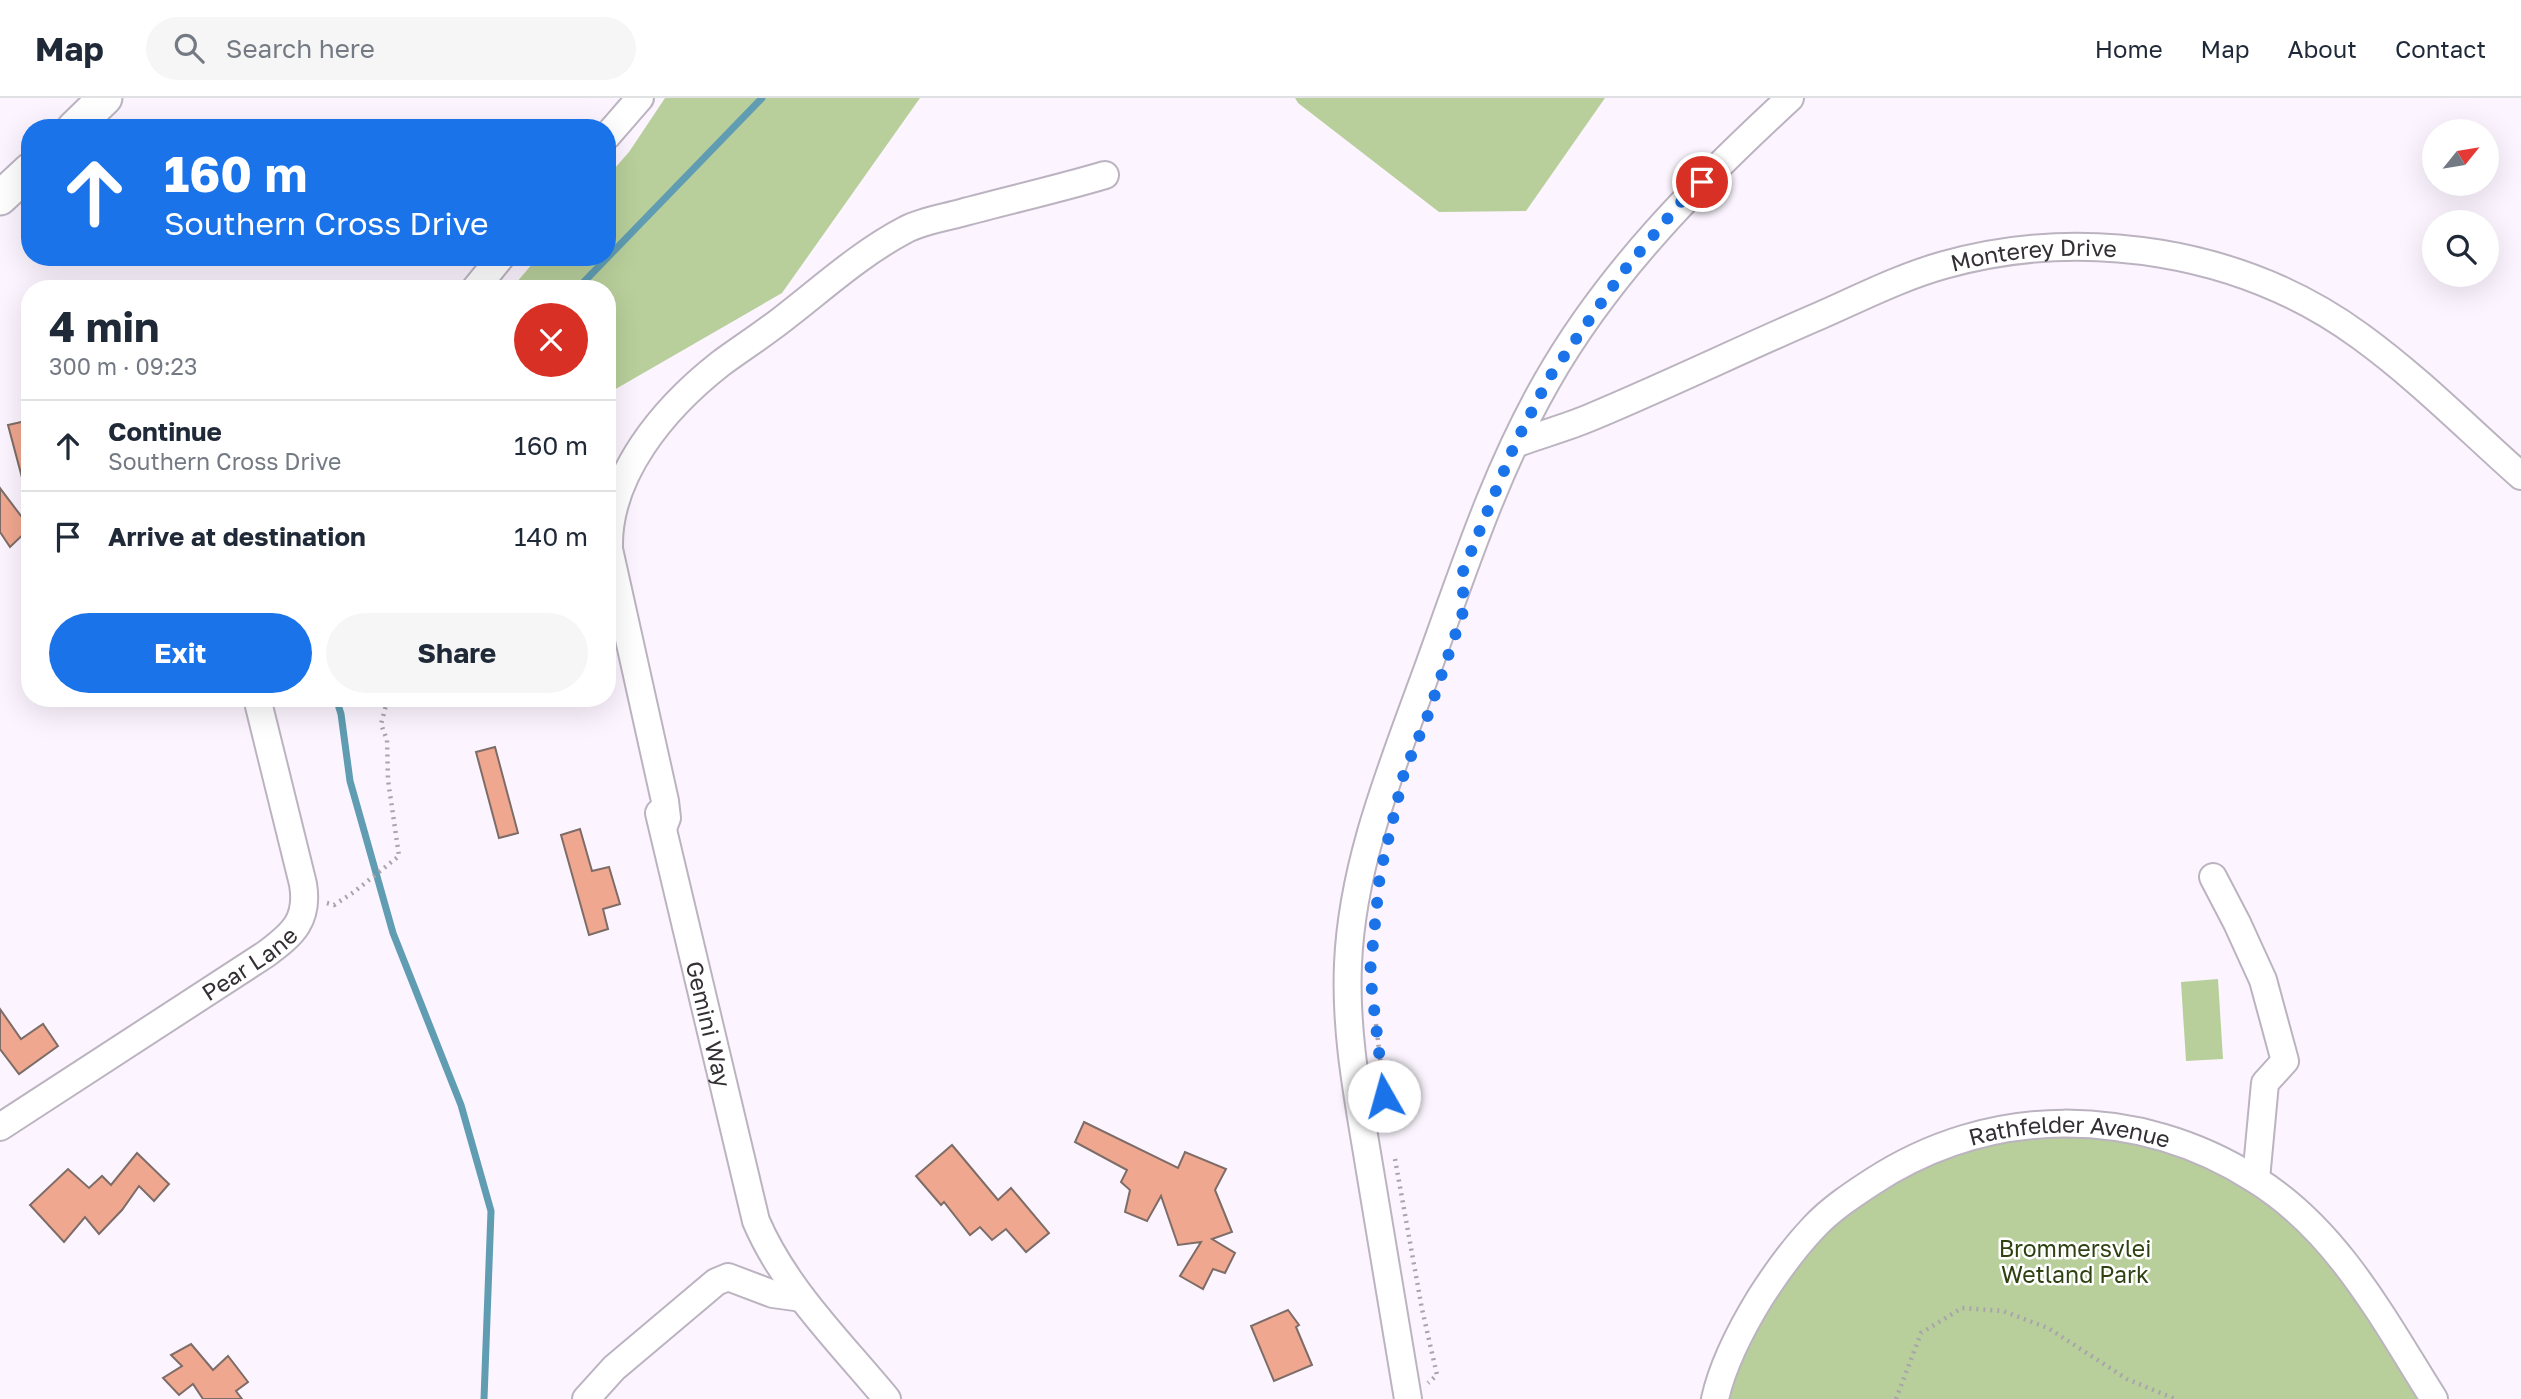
<!DOCTYPE html>
<meta charset="utf-8">
<style>
:root{--surface:#fff;--page:#f6f6f7;--text:#1f2937;--muted:#747a83;--line:#e0e1e3;--accent:#1a73e8}
body{margin:0;font-family:"Golos Text",sans-serif;background:var(--page);color:var(--text);height:100vh;display:flex;flex-direction:column;font-size:26px;white-space:nowrap}
*{box-sizing:border-box;margin:0}
p{font-size:23px;color:var(--muted)}
.icon{flex:none;width:38px;height:38px;fill:none;stroke:currentColor;stroke-width:2;stroke-linecap:round;stroke-linejoin:round}
.map{position:relative;flex:1;overflow:hidden}
.panel{position:absolute;left:21px;top:182px;width:595px;height:427px;display:flex;flex-direction:column;background:var(--surface);border-radius:28px;box-shadow:0 7px 28px #0002}
.panel>*{flex:none}
.hud{position:absolute;left:21px;top:21px;width:595px;height:147px;border-radius:28px;box-shadow:0 7px 28px #0002;background:#1a73e8;color:#fff;overflow:hidden}
.needle{width:46px;rotate:60deg}
.tools{position:absolute;left:2422px;top:21px;display:grid;gap:14px}
.tools a{display:grid;place-items:center;width:77px;height:77px;border-radius:50%;background:var(--surface);box-shadow:0 7px 28px #0002;font-size:35px}
.pin{position:absolute;display:grid;place-items:center;width:60px;height:60px;color:#fff;margin:-30px;border:4px solid #fff;border-radius:50%;box-shadow:0 2px 7px #0007}
.me{position:absolute;width:77px;margin:-38px;rotate:353deg;stroke-linejoin:round;filter:drop-shadow(0 0 5px #0008)}
.turn{display:flex;align-items:center;gap:24px;height:147px;padding:0 28px;font-size:32px}
.turn .icon{width:91px;height:91px;stroke-width:2.5}
.turn b{display:block;font-size:49px;line-height:60px}
.round{display:grid;place-items:center;flex:none;width:74px;height:74px;border-radius:37px;background:var(--page)}
.summary{display:flex;align-items:center;justify-content:space-between;height:119px;padding:0 28px}
h1{font-size:42px;font-weight:700;line-height:52px}
.action{display:flex;gap:14px;margin-top:auto;padding:14px 28px}
.action a{flex:1;height:80px;border-radius:42px;background:var(--accent);color:#fff;font-size:28px;font-weight:700;line-height:80px;text-align:center}
.action a+a{background:var(--page);color:var(--text)}
ul{padding:0;list-style:none}
li{display:flex;align-items:center;gap:21px;height:91px;padding:0 28px;border-top:2px solid var(--line)}
li div{flex:1}
li b{display:block;font-size:26px}
li em{font-style:normal}
header{display:flex;align-items:center;gap:42px;box-sizing:border-box;height:98px;padding:0 35px;background:var(--surface);border-bottom:2px solid var(--line)}
header strong{font-size:33px}
nav{display:flex;gap:38px;margin-inline-start:auto;font-size:24px}
.search{width:490px;height:63px;background:var(--page);display:flex;align-items:center;gap:18px;box-sizing:border-box;padding:0 24px;border-radius:38px;color:var(--muted);font-size:26px}
.map>svg:first-child{display:block}
.green{fill:#b8cf9b}
.lines{fill:none;stroke-linecap:round;stroke-linejoin:round}
.stream{stroke:#609cb2;stroke-width:7}
.building{fill:#f0a78f;stroke:#7d6c67;stroke-width:2}
.minor-casing{stroke:#bcb3c1;stroke-width:30}
.major-casing{stroke:#bcb3c1;stroke-width:37}
.path{stroke:#a9a4ac;stroke-width:4.5;stroke-dasharray:2 5;stroke-linecap:butt}
.minor{stroke:#fff;stroke-width:26}
.major{stroke:#fff;stroke-width:33}
.route{stroke:#1a73e8;stroke-width:12;stroke-dasharray:0 21.6}
.labels{text-anchor:middle;dominant-baseline:central;stroke-width:5;stroke-linejoin:round;paint-order:stroke}
.street-label{font-size:23px;fill:#332f34;stroke:#fff}
.park-label{font-size:23px;fill:#2f4111;stroke:#fff}
</style>
<header>
<strong>Map</strong>
<div class="search"><svg class="icon" aria-label="search" viewBox="0 0 24 24"><circle cx="10" cy="10" r="6"/><path d="M15 15l6 6"/></svg>Search here</div>
<nav><a>Home</a><a>Map</a><a>About</a><a>Contact</a></nav>
</header>
<div class="map">
<svg width="2521" height="1301" viewBox="0 0 2521 1301">
<rect width="100%" height="100%" fill="#fcf5ff"/>
<g class="green">
<path d="M665 0H920L782 195 607 296V191H511L538 159H607V79L629 54Z"/>
<path d="M1295 0H1605L1526 113 1439 114 1298 5Z"/>
<path d="M2218 881 2223 961 2186 963 2181 884Z"/>
<path d="M2116 1028 2289 1105 2434 1301H1715L1789 1159 1938 1050Z"/>
</g>
<g class="lines">
<g class="stream">
<path d="M577 191 762 0"/>
<path d="M336 600 341 616 350 683 393 835 461 1007 491 1113 484 1301"/>
</g>
</g>
<g class="building">
<path d="M30 322V386L24 387 8 327Z"/>
<path d="M0 390 30 430 10 449 0 434Z"/>
<path d="M495 649 518 735 499 740 476 654Z"/>
<path d="M580 731 592 773 609 769 620 806 603 811 608 831 589 837 561 737Z"/>
<path d="M0 911 21 941 43 926 58 948 19 976 0 951Z"/>
<path d="M1084 1024 1178 1070 1185 1054 1226 1071 1215 1092 1232 1134 1212 1141 1235 1155 1225 1175 1213 1171 1203 1191 1180 1178 1201 1144 1178 1147 1161 1098 1147 1123 1125 1114 1130 1092 1121 1084 1127 1072 1075 1044Z"/>
<path d="M952 1047 998 1102 1011 1090 1049 1135 1026 1154 1006 1131 992 1142 980 1129 970 1137 944 1104 941 1107 916 1078Z"/>
<path d="M137 1055 169 1086 154 1103 139 1088 122 1112 99 1136 85 1119 64 1144 30 1107 68 1071 89 1090 102 1078 111 1087Z"/>
<path d="M1288 1212 1299 1227 1296 1229 1312 1267 1274 1283 1251 1228Z"/>
<path d="M191 1246 213 1272 228 1258 248 1284 236 1293 242 1301H203L193 1286 179 1297 163 1280 182 1268 171 1257Z"/>
</g>
<g class="lines">
<g class="minor-casing">
<g id="minor">
<path d="M607 38 640 0"/>
<path d="M475 191 501 159"/>
<path id="s1" d="M1515 346C1539 337 1565 330 1589 320 1666 288 1742 251 1819 218 1860 200 1901 179 1944 167 2084 128 2242 152 2360 238 2418 280 2468 331 2521 378"/>
<path id="s2" d="M659 715 756 1123C785 1191 841 1245 887 1301"/>
<path d="M663 730 667 720 665 703 609 451C607 377 664 310 720 266 743 249 767 234 789 216 826 187 863 154 905 132 922 123 943 120 961 115 1009 102 1058 91 1105 77"/>
<path d="M2213 779 2237 825 2263 882 2285 963 2265 985 2256 1081"/>
<path id="s3" d="M0 1029 266 856C293 836 309 822 303 786L257 600"/>
<path d="M586 1301 614 1270 716 1184 728 1179 773 1196 802 1200"/>
<path d="M1408 1301C1395 1223 1382 1145 1369 1067 1358 1000 1345 935 1348 866 1352 770 1388 679 1421 589 1459 486 1492 379 1547 283 1609 174 1698 85 1790 0"/>
<path id="s4" d="M1715 1301C1723 1265 1741 1231 1760 1200 1776 1175 1794 1150 1814 1129 1831 1111 1852 1097 1872 1084 1990 1007 2137 1006 2256 1082 2338 1133 2384 1222 2434 1301"/>
</g>
</g>
<g class="major-casing">
<g id="major">
<path d="M74 30 105 0"/>
<path d="M0 100 30 72"/>
</g>
</g>
<g class="path">
<path d="M327 805 334 807 354 794 399 758 388 682 387 642 381 626 388 600"/>
<path d="M1376 926 1384 994"/>
<path d="M1395 1061 1422 1211 1437 1277 1428 1285"/>
<path d="M1896 1301 1921 1235 1962 1210 2003 1213 2048 1230 2127 1281 2175 1301"/>
</g>
<use href="#minor" class="minor"/>
<use href="#major" class="major"/>
</g>
<g class="lines">
<path class="route" d="M1384 998 1370 875 1380 776 1404 675 1428 617 1464 511 1462 476 1515 346 1549 280 1622 175 1682 103 1702 84"/>
</g>
<g class="labels">
<g class="street-label">
<text stroke="none"><textPath href="#s1" startOffset="556">Monterey Drive</textPath></text>
<text stroke="none"><textPath href="#s3" startOffset="298">Pear Lane</textPath></text>
<text stroke="none"><textPath href="#s2" startOffset="217">Gemini Way</textPath></text>
<text stroke="none"><textPath href="#s4" startOffset="483">Rathfelder Avenue</textPath></text>
</g>
<g class="park-label">
<text x="2075" y="1150">Brommersvlei<tspan x="2075" dy="26">Wetland Park</tspan></text>
</g>
</g>
</svg>
<div class="tools">
<a><svg class="needle" viewBox="-14 -14 28 28"><path d="M0-13l5 13h-10z" fill="#e53935"/><path d="M0 13l5-13h-10z" fill="#747a83"/></svg></a>
<a><svg class="icon" aria-label="search" viewBox="0 0 24 24"><circle cx="10" cy="10" r="6"/><path d="M15 15l6 6"/></svg></a>
</div>
<div class="pin" style="left:1702px;top:84px;background:#d93025"><svg class="icon" aria-label="arrive" viewBox="0 0 24 24"><path d="M6 21V4h12l-3 4 3 4H6"/></svg></div>
<svg class="me" style="left:1384px;top:998px" viewBox="-20 -20 40 40"><circle r="19" fill="#fff"/><path d="M0-13L10 11 0 6-10 11z" fill="#1a73e8"/></svg>
<div class="hud">
<div class="turn"><svg class="icon" aria-label="ahead" viewBox="0 0 24 24"><path d="M12 20V5M6 11l6-6 6 6"/></svg><div><b>160 m</b>Southern Cross Drive</div></div>
</div>
<section class="panel">
<div class="summary"><div><h1>4 min</h1><p>300 m · 09:23</p></div><a class="round" style="background:#d93025;color:#fff"><svg class="icon" aria-label="close" viewBox="0 0 24 24"><path d="M6 6l12 12M18 6L6 18"/></svg></a></div>
<ul>
<li><svg class="icon" aria-label="ahead" viewBox="0 0 24 24"><path d="M12 20V5M6 11l6-6 6 6"/></svg><div><b>Continue</b><p>Southern Cross Drive</p></div><em>160 m</em></li>
<li><svg class="icon" aria-label="arrive" viewBox="0 0 24 24"><path d="M6 21V4h12l-3 4 3 4H6"/></svg><div><b>Arrive at destination</b></div><em>140 m</em></li>
</ul>
<div class="action"><a>Exit</a><a>Share</a></div>
</section>
</div>
